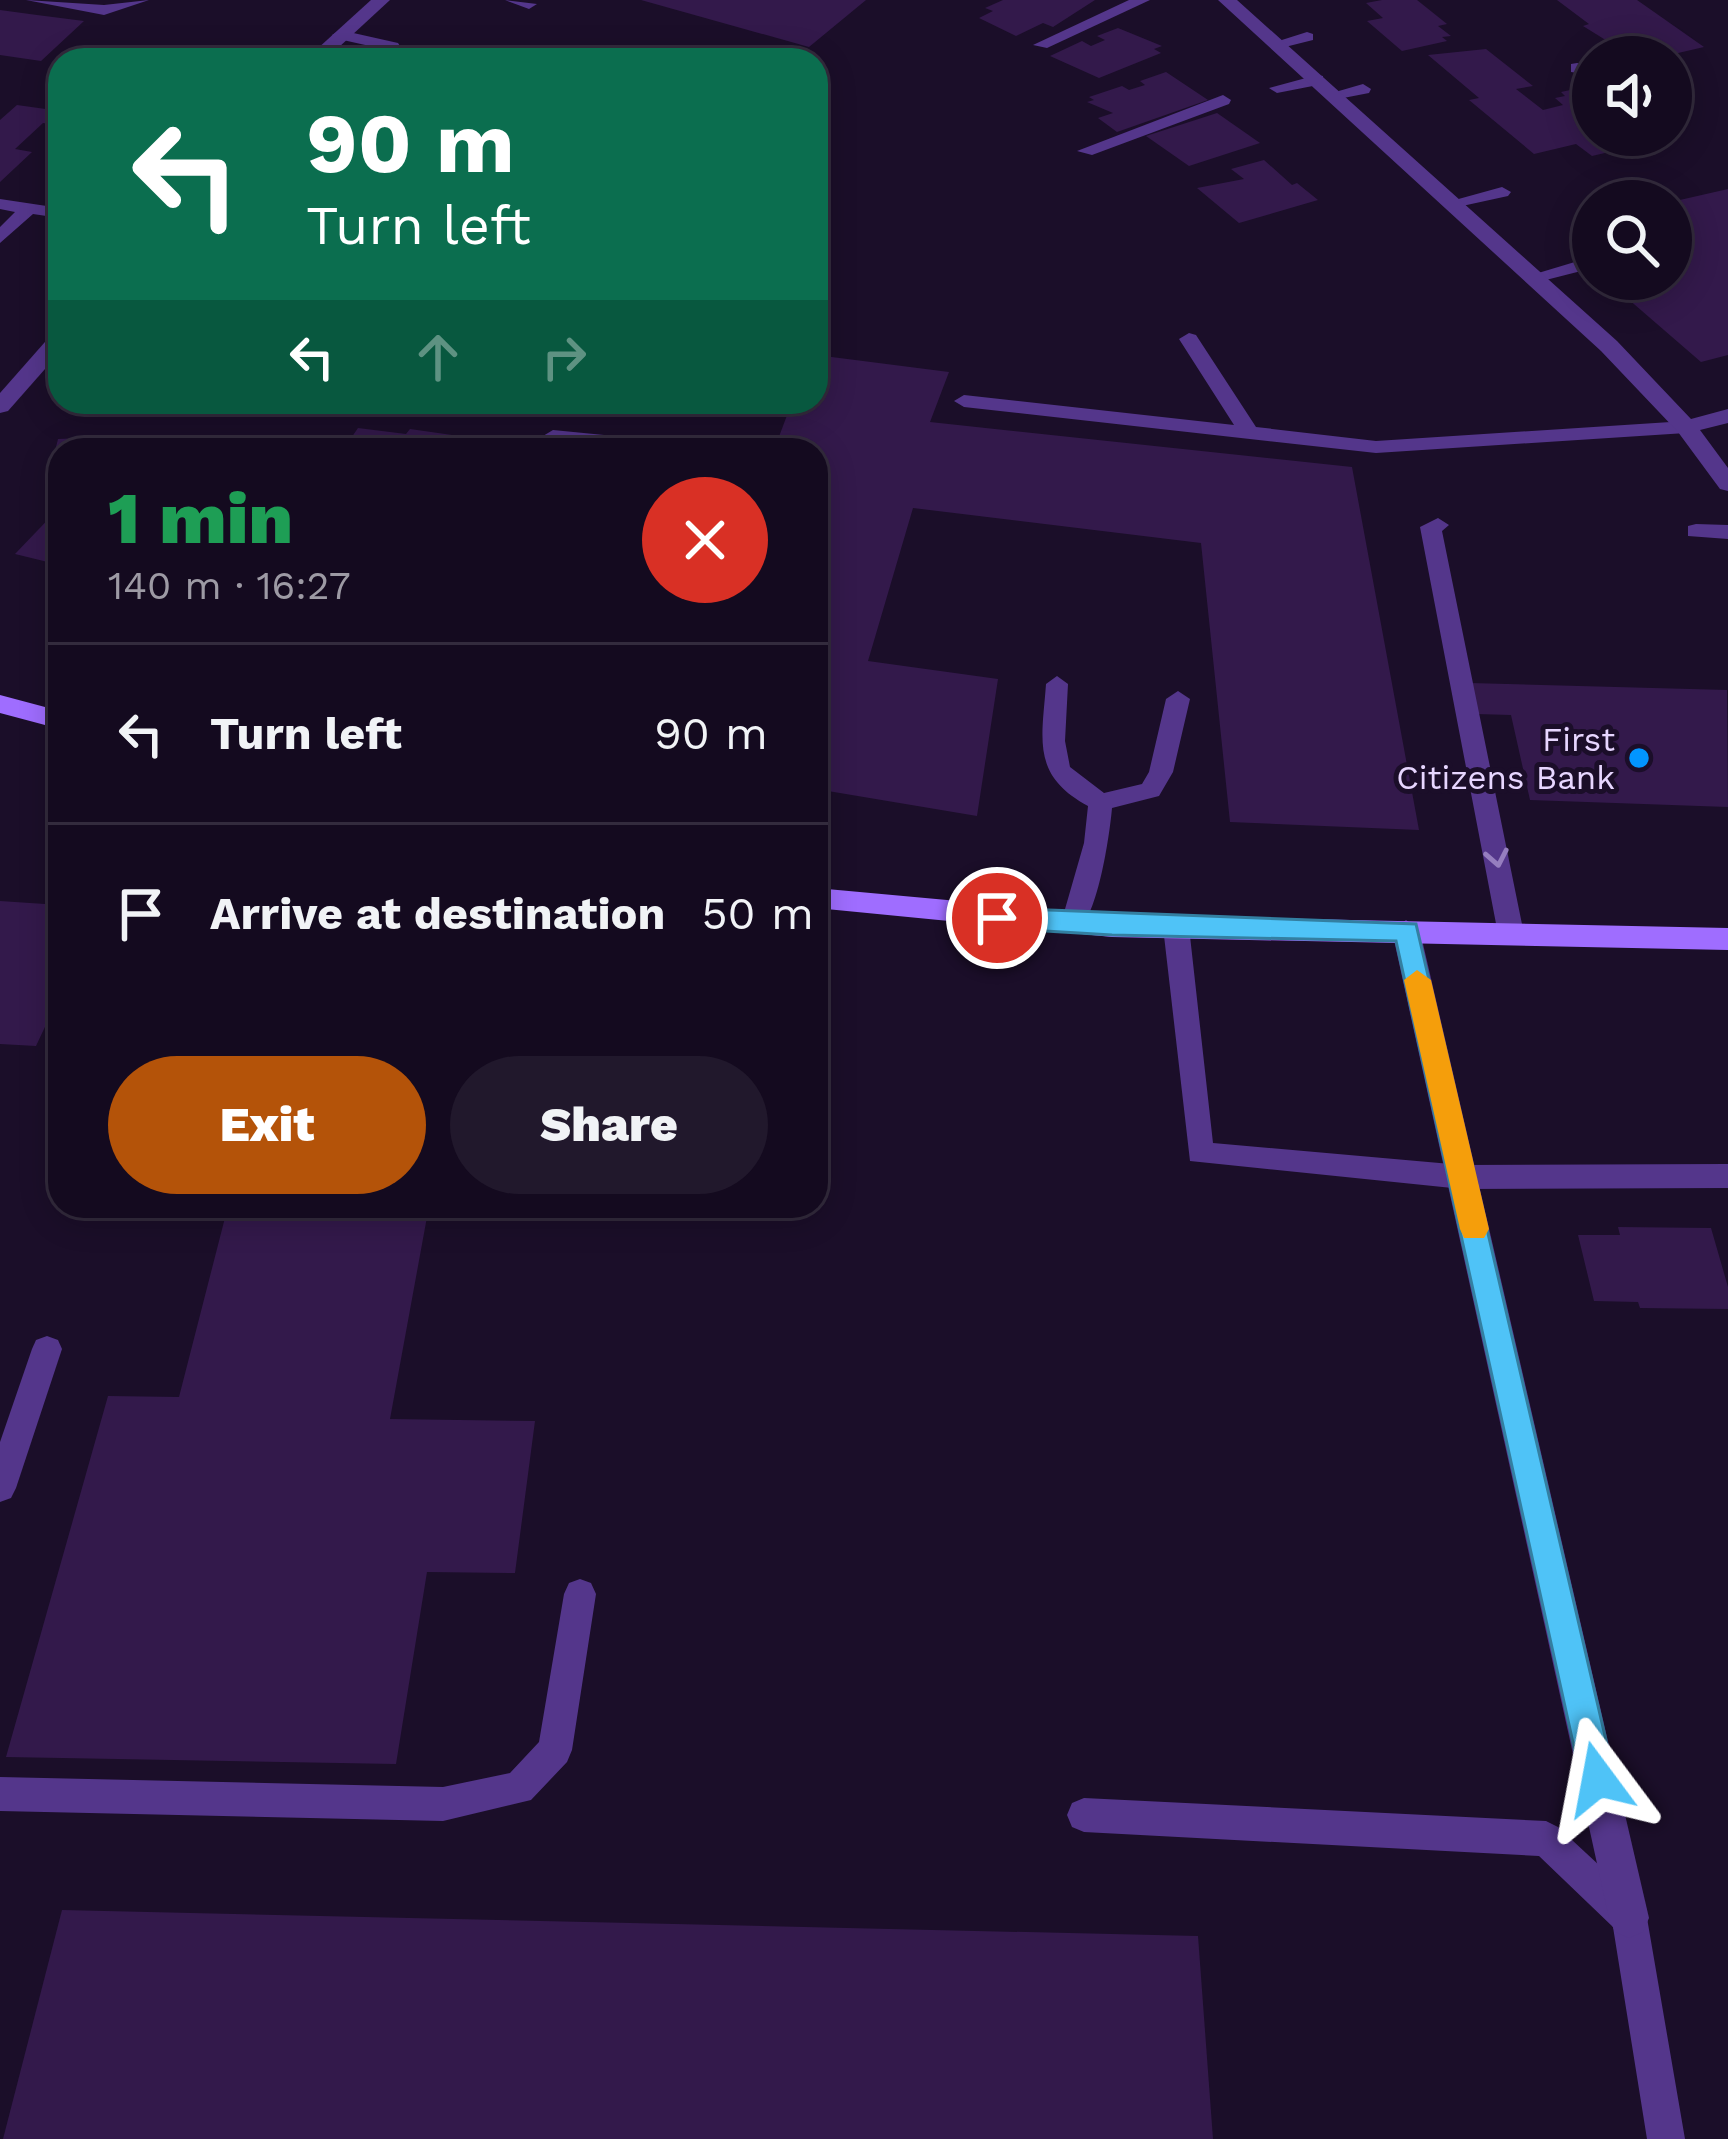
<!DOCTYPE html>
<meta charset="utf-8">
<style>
:root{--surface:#140a1f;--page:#21182c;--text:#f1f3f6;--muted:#9d9aa4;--line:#332b3d;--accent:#b45309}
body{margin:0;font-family:"Work Sans",sans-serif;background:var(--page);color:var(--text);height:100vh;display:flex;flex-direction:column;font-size:45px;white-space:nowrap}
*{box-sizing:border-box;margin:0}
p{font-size:39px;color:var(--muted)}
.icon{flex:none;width:66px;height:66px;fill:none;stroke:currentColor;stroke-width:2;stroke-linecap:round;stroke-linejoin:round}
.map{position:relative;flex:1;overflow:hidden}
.drawer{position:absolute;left:48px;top:438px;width:780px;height:780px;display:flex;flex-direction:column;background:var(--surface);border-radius:36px;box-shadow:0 6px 30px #0003,0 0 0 3px var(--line)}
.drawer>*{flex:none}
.banner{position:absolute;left:48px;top:48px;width:780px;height:366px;border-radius:36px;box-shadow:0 6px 30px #0003,0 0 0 3px var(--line);background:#0b6e4f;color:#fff;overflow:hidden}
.buttons{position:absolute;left:1572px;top:36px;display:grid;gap:24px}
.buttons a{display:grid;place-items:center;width:120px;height:120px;border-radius:50%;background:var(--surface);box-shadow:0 6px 30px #0003,0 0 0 3px var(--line);font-size:60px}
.pin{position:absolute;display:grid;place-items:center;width:102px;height:102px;color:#fff;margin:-51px;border:6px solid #fff;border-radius:50%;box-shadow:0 3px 12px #0007}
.me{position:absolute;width:132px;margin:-66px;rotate:347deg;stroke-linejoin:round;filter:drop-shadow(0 0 9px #0008)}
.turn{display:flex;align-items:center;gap:42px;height:252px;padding:0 60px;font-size:54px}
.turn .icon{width:156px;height:156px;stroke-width:2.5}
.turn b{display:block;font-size:84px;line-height:102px}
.lanes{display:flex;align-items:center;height:114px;padding:0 60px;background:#0003;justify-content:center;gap:60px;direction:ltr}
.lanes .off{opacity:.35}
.round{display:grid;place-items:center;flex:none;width:126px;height:126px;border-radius:63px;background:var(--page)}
.headline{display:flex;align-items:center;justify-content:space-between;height:204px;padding:0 60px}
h1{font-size:72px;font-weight:800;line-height:90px;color:#1e9e55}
.primary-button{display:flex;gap:24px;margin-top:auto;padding:24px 60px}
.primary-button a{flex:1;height:138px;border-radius:72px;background:var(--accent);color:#fff;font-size:48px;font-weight:800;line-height:138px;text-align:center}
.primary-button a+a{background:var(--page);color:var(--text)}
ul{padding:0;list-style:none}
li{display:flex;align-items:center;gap:36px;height:180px;padding:0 60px;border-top:3px solid var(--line)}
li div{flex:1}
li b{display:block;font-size:45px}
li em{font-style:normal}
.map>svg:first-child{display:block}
.building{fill:#33194b}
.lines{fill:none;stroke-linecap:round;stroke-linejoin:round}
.lane{fill:#54368b;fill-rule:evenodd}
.street{fill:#54368b;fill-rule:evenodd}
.secondary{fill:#9f6dff;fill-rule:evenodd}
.oneway{stroke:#967ebf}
.route{fill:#4fc3f7;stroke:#337fa1;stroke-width:3}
.slow{fill:#f59e0b}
.poi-dot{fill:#0295ff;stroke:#1b0e29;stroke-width:4.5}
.labels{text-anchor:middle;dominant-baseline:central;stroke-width:10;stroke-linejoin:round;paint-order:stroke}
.poi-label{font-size:33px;fill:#e7d6ff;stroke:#1b0e29;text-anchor:end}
</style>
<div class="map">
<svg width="1728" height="2139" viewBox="0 0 1728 2139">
<rect width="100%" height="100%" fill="#1b0e29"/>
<g class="building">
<path d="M641 0H866L809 47Z"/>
<path d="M1003 0H1095L1053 27 1043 23 1016 36 979 18 993 11 985 8Z"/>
<path d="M1382 0H1417L1447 24 1438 26 1451 36 1442 37 1447 41 1402 51 1367 21 1383 18 1366 3Z"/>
<path d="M1557 0H1637L1704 47 1661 57H1633L1583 26 1589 24Z"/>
<path d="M0 10 37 15 84 21 41 61 0 55Z"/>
<path d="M1118 28 1162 46 1154 49 1161 53 1099 78 1050 56 1082 41 1091 46 1105 40 1097 36Z"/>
<path d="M1486 49 1533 86 1516 89 1543 110 1563 105 1555 98 1565 96 1561 92 1593 85V135L1673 137 1592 156 1576 144 1534 154 1469 100 1479 98 1428 55Z"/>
<path d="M1166 72 1208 100 1117 132 1098 118 1113 113 1087 102 1094 100 1089 97 1122 86 1129 90 1145 85 1140 81Z"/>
<path d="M17 105 60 111V116L51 124 43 123 15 149 32 152 0 182V120Z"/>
<path d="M1217 113 1260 143 1189 166 1146 136Z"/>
<path d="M1264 160 1292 185 1297 183 1318 200 1239 223 1197 188 1244 179 1231 169Z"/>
<path d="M1728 189V355L1701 362 1605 279H1671V202Z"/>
<path d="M816 355 949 372 930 422 1352 467 1419 830 1230 822 1201 543 913 508 868 661 998 679 977 816 816 789V450H774L792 402H816Z"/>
<path d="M358 428 406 434 410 429 459 436 450 450H343Z"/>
<path d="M106 437 104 450H60V463L52 464 58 439Z"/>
<path d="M60 507V565L15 554Z"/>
<path d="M1470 683 1727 690 1728 807 1530 800 1511 715 1476 714Z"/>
<path d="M0 901 60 905V920L48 946 60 947V995L36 1046 0 1044Z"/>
<path d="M228 1206H429L390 1419 535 1421 515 1573 427 1572 396 1764 6 1757 108 1396 179 1397Z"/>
<path d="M1618 1227 1711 1228 1728 1287V1309L1640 1308 1638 1302 1594 1301 1578 1235H1620Z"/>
<path d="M62 1910 1198 1936 1213 2139H3Z"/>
</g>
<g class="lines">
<g class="lane">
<path d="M26 0 104 5 149 0 104 15Z"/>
<path d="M505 0 537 4 529 9Z"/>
<path d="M1129 0H1150L1047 48 1033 45Z"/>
<path d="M340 30 398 43 400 46 392 51 334 38 332 35Z"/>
<path d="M1307 32 1313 34V40L1277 49 1269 44Z"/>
<path d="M1577 63 1593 65V75L1571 72V64Z"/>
<path d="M1317 75 1323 76V84L1277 93 1269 88Z"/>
<path d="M1363 84 1371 89 1369 93 1333 100 1325 95Z"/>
<path d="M1223 95 1231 100 1229 104 1092 155 1077 151Z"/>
<path d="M1502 187 1511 192 1508 196 1453 208 1444 203Z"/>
<path d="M0 199 60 208V218L33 214 0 243V227L15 212 0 209Z"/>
<path d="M1588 258 1593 260V268L1534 283 1525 277Z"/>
<path d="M1189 333 1196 335 1256 427 1376 441 1686 421 1696 427 1686 433 1376 453 964 407 954 401 964 395 1234 425 1179 339Z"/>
<path d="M553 430 696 444 706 450H633L546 440 543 436Z"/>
<path d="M1438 518 1449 525 1442 531 1524 934 1511 944 1498 934 1420 527Z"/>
<path d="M1696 524 1728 525V539L1688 536V526Z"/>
<path d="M1057 676 1068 684 1065 741 1070 767 1104 793 1142 784 1149 772 1166 699 1178 691 1190 699 1173 772 1159 796 1112 808C1110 833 1097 925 1074 932L1061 923 1084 843 1088 806C1031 775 1042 740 1046 684Z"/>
<path d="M1176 917 1189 927 1213 1143 1462 1165 1728 1164V1188L1462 1189 1190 1161 1163 927Z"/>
<path d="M47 1336 58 1340 62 1349 16 1488 11 1498 0 1502V1442L32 1349 36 1340Z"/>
<path d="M580 1579 591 1583 596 1594 572 1750 567 1762 531 1800 443 1821 0 1811V1777L443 1787 510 1773 539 1742 564 1594 569 1583Z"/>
<path d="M1084 1798 1546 1821 1558 1827 1642 1905 1647 1918 1685 2139H1647L1613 1927 1539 1856 1084 1832 1072 1827 1067 1815 1072 1803Z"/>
</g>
<g class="street">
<path d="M371 0H390L325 60H305Z"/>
<path d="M1218 0H1237L1617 341 1691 419 1728 409V423L1700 430 1728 468V491L1720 489 1678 432 1601 351Z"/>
<path d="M60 333V352L8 411 0 413V393L52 334Z"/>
<path d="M1406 920 1420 931 1649 1918 1643 1932 1629 1938 1615 1932 1609 1918 1392 931Z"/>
</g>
<g class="secondary">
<path d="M0 695 60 711V729L0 713Z"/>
<path d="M816 888 1112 915 1728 928V950L1112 937 816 908Z"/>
</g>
</g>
<defs><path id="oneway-chevron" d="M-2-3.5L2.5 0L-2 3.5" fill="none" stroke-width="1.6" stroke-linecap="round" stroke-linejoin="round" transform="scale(3)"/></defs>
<use class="oneway" href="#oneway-chevron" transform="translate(1497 858) rotate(79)"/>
<path class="route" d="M997 908 1416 924 1615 1779 1610 1792 1598 1797 1586 1792 1581 1779 1396 941 1112 935 997 928 984 918Z"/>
<path class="slow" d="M1417 970 1431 980 1489 1229 1484 1238H1464L1460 1229 1404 980Z"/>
<circle class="poi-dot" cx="1639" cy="758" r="12"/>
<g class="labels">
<g class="poi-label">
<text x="1615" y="739">First<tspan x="1615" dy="38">Citizens Bank</tspan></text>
</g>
</g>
</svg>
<div class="buttons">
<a><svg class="icon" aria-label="sound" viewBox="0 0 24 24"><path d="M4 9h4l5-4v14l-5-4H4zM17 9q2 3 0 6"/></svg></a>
<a><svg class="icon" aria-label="search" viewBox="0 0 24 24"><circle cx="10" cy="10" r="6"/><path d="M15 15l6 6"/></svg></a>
</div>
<div class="pin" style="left:997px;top:918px;background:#d93025"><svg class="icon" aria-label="arrive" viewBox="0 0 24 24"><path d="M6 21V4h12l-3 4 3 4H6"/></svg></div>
<svg class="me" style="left:1598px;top:1779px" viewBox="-20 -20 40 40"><path d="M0-17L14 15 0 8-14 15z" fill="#4fc3f7" stroke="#fff" stroke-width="4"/></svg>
<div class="banner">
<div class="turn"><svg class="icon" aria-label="left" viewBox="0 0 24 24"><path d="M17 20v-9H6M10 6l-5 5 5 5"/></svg><div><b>90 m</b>Turn left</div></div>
<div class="lanes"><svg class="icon" aria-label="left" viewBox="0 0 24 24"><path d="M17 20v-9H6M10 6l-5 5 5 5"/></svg><svg class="icon off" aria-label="ahead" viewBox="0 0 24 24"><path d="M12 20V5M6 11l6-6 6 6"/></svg><svg class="icon off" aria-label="right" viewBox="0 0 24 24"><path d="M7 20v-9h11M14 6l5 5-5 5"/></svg></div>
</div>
<section class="drawer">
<div class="headline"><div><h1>1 min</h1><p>140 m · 16:27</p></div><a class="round" style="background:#d93025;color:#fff"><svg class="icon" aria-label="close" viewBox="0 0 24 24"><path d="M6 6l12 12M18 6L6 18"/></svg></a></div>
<ul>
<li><svg class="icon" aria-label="left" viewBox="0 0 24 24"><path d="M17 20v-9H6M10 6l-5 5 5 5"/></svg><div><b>Turn left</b></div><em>90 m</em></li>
<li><svg class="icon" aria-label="arrive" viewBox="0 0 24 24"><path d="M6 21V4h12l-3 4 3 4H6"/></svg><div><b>Arrive at destination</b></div><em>50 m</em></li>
</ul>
<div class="primary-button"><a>Exit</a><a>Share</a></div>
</section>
</div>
